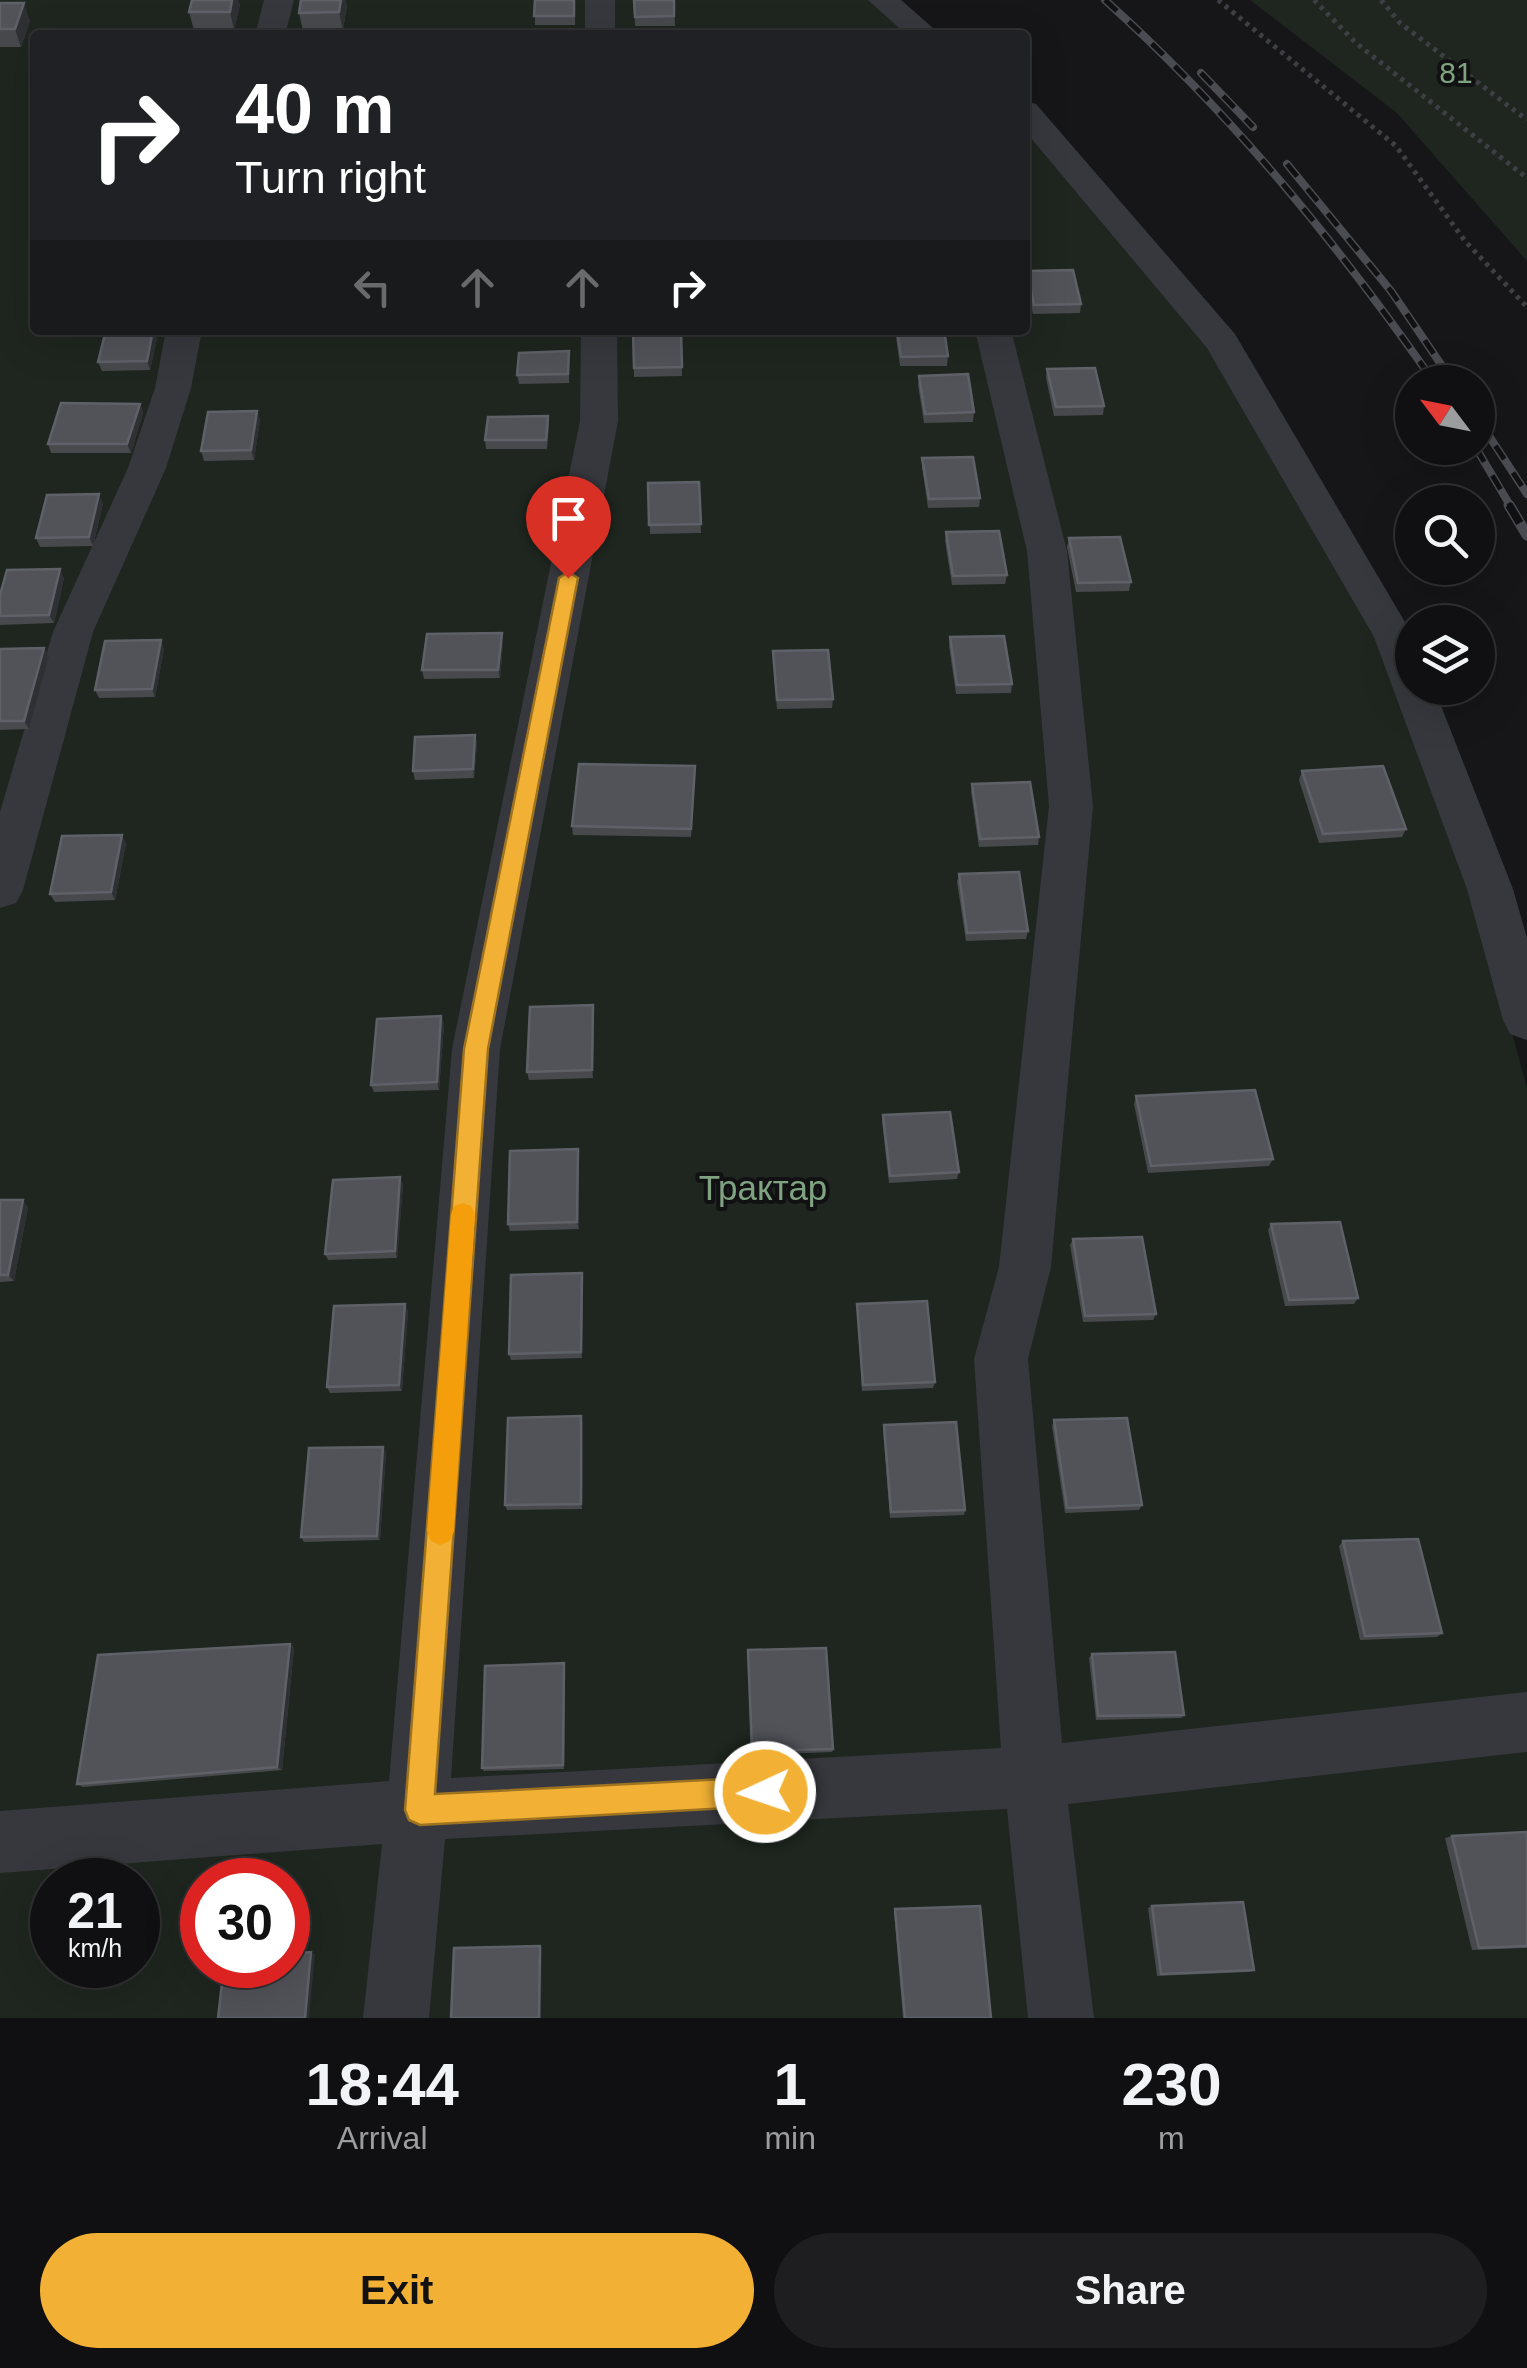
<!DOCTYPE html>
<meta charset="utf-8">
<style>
:root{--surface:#101012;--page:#1e1e20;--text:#f1f3f6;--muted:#9c9d9f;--line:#303032;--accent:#f2b134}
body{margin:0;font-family:Arial,sans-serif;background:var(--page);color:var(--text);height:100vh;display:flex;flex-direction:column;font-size:38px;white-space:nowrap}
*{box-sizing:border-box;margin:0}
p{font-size:32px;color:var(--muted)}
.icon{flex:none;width:55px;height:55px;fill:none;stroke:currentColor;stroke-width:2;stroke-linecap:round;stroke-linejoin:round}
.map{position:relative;height:2018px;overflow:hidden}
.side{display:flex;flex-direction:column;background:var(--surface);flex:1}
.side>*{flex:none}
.top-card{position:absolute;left:30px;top:30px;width:1000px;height:305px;border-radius:10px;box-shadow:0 10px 40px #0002,0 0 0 2px var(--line);background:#202124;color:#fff;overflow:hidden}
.needle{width:65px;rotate:302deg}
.tools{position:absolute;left:1395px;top:365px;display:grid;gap:20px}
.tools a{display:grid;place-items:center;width:100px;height:100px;border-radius:50%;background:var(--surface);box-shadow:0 10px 40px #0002,0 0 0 2px var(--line);font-size:50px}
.speed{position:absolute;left:30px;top:1858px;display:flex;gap:20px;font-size:50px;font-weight:700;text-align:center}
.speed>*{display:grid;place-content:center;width:130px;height:130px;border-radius:50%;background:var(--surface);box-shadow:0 10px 40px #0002,0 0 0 2px var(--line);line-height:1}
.speed small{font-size:25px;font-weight:400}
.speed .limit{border:15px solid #d22;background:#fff;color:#111}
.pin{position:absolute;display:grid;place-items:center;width:85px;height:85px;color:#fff;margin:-102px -42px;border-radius:50% 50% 50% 0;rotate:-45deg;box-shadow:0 0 10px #0007}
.pin .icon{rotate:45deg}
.me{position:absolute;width:110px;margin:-55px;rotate:267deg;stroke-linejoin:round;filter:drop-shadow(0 0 8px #0008)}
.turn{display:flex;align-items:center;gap:35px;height:210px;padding:0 40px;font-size:45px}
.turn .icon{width:130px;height:130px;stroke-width:2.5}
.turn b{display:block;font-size:70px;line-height:85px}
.lanes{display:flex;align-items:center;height:95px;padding:0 40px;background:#0003;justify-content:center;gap:50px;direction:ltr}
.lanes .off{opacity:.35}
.eta{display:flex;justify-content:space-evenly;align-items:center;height:170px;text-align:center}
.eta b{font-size:60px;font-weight:700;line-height:70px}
.action{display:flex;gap:20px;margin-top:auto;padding:20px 40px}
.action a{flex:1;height:115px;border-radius:60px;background:var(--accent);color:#111;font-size:40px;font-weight:700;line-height:115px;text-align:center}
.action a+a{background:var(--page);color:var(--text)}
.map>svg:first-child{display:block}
.green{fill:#1e261f;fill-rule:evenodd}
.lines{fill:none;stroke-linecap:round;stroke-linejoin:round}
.path{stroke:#3d3f44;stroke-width:5;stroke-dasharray:4 5;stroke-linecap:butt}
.minor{fill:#37383d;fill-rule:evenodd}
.rail-far1-casing{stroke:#4a4c52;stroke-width:8}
.rail-casing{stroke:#4a4c52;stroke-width:11}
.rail-far1{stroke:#111113;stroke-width:5;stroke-dasharray:16;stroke-linecap:butt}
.rail{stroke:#111113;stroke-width:8;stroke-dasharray:21;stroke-linecap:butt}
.wall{fill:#47494d}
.shaded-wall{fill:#2f3033}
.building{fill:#525359;stroke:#5f6168;stroke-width:2.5}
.route{fill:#f2b134;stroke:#9d7322;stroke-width:2.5}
.slow{fill:#f59e0b}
.labels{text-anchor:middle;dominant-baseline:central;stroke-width:8;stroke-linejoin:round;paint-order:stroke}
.far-park-label{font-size:30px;fill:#7fa381;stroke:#111113}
.park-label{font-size:35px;fill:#7fa381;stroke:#111113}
</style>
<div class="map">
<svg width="1527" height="2018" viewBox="0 0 1527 2018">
<rect width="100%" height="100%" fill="#161618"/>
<g class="green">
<path d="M0 0H869L911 35H35V330H1025V127L1209 344 1378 639 1473 889 1527 1088V2018H0ZM52 1880H138V1965H52ZM202 1880H288V1965H202Z"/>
<path d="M1250 0H1527V261L1397 113Z"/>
</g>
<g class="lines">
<g class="path">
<path d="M1218 0 1396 146 1465 241 1527 307"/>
<path d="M1314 0 1356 43 1527 178"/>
<path d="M1381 0 1400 23 1527 120"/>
</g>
<g class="minor">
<path d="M264 0H294L285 35H255Z"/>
<rect x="585" y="0" width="30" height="35"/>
<path d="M868 0H901L941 35H907Z"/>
<path d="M1025 101 1036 104 1235 334 1412 634V688H1434L1513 889 1527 938V1040L1510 1034 1503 1020 1467 889 1374 637 1207 348 1025 131Z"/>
<path d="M166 330H202L191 388 166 468 93 632 23 890 16 903 0 908V812L53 632 128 468 155 388Z"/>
<path d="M581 330H617L618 421 500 1049 451 1778 1001 1748 974 1359 999 1267 1049 806 1027 551 975 330H1011L1067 551 1093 806 1051 1267 1028 1359 1062 1743 1527 1692V1752L1068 1804 1094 2018H1028L1007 1809 445 1839 429 2018H363L382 1844 0 1873V1811L389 1781 452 1049 580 421Z"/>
</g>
<g class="rail-far1-casing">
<g id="rail-far1">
<path d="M1105 0C1232 114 1337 243 1434 382"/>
<path d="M1201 73 1253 127"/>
<path d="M1287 164 1391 291 1453 382"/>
<path d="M1478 419 1527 494"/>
<path d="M1476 448 1511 507"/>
</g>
</g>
<g class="rail-casing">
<path id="rail" d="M1509 505 1527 535"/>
</g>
<use href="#rail-far1" class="rail-far1"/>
<use href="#rail" class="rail"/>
</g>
<g class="wall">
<rect x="535" y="0" width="40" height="25"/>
<path d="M634 0H674L675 26H635Z"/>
<path d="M0 3 30 21 21 47H0Z"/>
<path d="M240 4 234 30H194L189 12Z"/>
<path d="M347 5 343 30 303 31 299 13Z"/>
<path d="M1027 271 1081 304 1080 313 1033 314 1026 280Z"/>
<path d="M681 330 682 376 634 377 633 331Z"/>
<path d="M895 330H944L948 356 947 366H900Z"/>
<path d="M158 334 150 370 102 371 98 362Z"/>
<path d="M569 351V383L519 384 517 375Z"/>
<path d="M1047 369 1104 406 1103 415 1054 416 1046 378Z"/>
<path d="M919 376 974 412 973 422 924 423 918 385Z"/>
<path d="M140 404 143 413 131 453H51L48 444Z"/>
<path d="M548 416 549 425 547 449H486L485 440Z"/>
<path d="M260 420 254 460 204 461 201 451Z"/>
<path d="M922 458 980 498 979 507 928 508 922 467Z"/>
<path d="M699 482 701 533 650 534 648 483Z"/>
<path d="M103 503 93 546 40 547 36 538Z"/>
<path d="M946 532 1007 575 1005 584 952 585 945 541Z"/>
<path d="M1069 538 1131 582 1129 591 1076 592 1067 547Z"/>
<path d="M64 578 54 623 0 625V595Z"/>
<path d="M950 637 1012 684 1011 693 956 694 949 646Z"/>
<path d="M503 642 500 678 424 679 422 670Z"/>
<path d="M44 648 49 657 29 729 0 730V649Z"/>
<path d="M164 649 155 697 99 698 95 690Z"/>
<path d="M773 660 833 699 832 708 777 709Z"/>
<path d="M475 735 477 743 474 778 415 780 413 771Z"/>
<path d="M695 766 691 837 573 835 572 826Z"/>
<path d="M1302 771 1406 829 1402 837 1319 843 1299 780Z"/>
<path d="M972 784 1039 837 1038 845 979 847 971 792Z"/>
<path d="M126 843 115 900 55 902 50 894Z"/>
<path d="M959 874 1028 931 1026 939 966 941 957 882Z"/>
<path d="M594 1012 593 1078 529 1080 527 1072Z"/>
<path d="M441 1016 444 1024 439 1090 374 1092 371 1085Z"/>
<path d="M1136 1096 1273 1159 1269 1166 1148 1173 1134 1104Z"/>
<path d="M883 1115 959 1172 957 1179 889 1183 882 1122Z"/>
<path d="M579 1156V1229L510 1231 508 1224Z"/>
<path d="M403 1184 397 1258 328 1260 325 1254Z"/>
<path d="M0 1200 28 1207 14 1281 0 1282Z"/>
<path d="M1271 1224 1358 1298 1354 1304 1285 1306 1268 1230Z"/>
<path d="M1073 1239 1156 1314 1153 1320 1083 1322 1070 1245Z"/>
<path d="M583 1279 582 1358 511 1360 509 1354Z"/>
<path d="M405 1304 408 1311 402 1391 330 1393 327 1387Z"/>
<path d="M857 1304 935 1382 933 1388 862 1391Z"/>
<path d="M1054 1420 1142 1505 1139 1510 1065 1513 1052 1426Z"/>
<path d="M583 1422 582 1509 507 1510 505 1505Z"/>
<path d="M884 1425 965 1510 964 1515 890 1518 883 1430Z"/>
<path d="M386 1452 380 1540 304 1542 301 1537Z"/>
<path d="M1343 1541 1442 1633 1437 1637 1360 1640 1339 1546Z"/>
<path d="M290 1644 294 1648 282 1770 83 1787 77 1784Z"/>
<path d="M748 1650 833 1749 832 1752 752 1755Z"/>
<path d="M1092 1654 1184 1715 1181 1718 1096 1720 1089 1658Z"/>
<path d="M565 1667 564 1769 484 1771 482 1768Z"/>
<path d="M1527 1832V1948L1472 1950 1445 1838 1452 1836Z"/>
<path d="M1152 1906 1254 1970 1249 1972 1157 1976 1148 1908Z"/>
<path d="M895 1909 991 2018H903L894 1912Z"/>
</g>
<g class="shaded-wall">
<path d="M232 0H238L240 4 234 30 230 12Z"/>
<path d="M341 0H346L347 5 343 30 339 12Z"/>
<path d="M24 3 30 21 21 47 15 29Z"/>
<path d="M153 330H156L158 334 150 370 147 361Z"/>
<path d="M140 404 143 413 131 453 127 444Z"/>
<path d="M257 411 260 420 254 460 251 450Z"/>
<path d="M99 494 103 503 93 546 89 537Z"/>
<path d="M60 569 64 578 54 623 49 615Z"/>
<path d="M502 633 503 642 500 678 498 670Z"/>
<path d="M161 640 164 649 155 697 152 689Z"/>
<path d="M44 648 49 657 29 729 24 721Z"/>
<path d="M475 735 477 743 474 778 473 769Z"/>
<path d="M122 835 126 843 115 900 111 892Z"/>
<path d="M593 1005 594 1012 593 1078 592 1070Z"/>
<path d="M441 1016 444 1024 439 1090 437 1082Z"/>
<path d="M578 1149 579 1156V1229L577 1222Z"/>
<path d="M400 1177 403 1184 397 1258 395 1251Z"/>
<path d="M23 1200 28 1207 14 1281 8 1275Z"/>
<path d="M582 1273 583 1279 582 1358 581 1352Z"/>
<path d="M405 1304 408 1311 402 1391 399 1385Z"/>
<path d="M581 1416 583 1422 582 1509 581 1504Z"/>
<path d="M383 1447 386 1452 380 1540 377 1536Z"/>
<path d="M290 1644 294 1648 282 1770 277 1767Z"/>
<path d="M564 1663 565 1667 564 1769 563 1765Z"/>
<path d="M540 1946 542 1948 541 2018H539Z"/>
<path d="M311 1952 315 1954 309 2018H305Z"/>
</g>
<g class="building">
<path d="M192 0H232L230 12H189Z"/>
<path d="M301 0H341L339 12 299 13Z"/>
<path d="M535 0H574V16H534Z"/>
<path d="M634 0H674V16L635 17Z"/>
<path d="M0 3H24L15 29H0Z"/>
<path d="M1073 270 1081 304 1034 305 1027 271Z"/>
<path d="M106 330H153L147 361 98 362Z"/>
<path d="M681 330 682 367 634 368 633 331Z"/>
<path d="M897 330H944L948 356 901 357Z"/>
<path d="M569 351 568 374 517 375 519 353Z"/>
<path d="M1095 368 1104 406 1056 407 1047 369Z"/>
<path d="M968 374 974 412 925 414 919 376Z"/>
<path d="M61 403 140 404 127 444H48Z"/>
<path d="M257 411 251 450 201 451 208 412Z"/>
<path d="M548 416 546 440H485L488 417Z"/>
<path d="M973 457 980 498 929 499 922 458Z"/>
<path d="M699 482 701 524 649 525 648 483Z"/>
<path d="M99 494 89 537 36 538 47 495Z"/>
<path d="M999 531 1007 575 953 576 946 532Z"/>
<path d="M1120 537 1131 582 1078 583 1069 538Z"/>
<path d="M60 569 49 615 0 616V595L7 570Z"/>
<path d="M502 633 498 670H422L427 634Z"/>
<path d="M1004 636 1012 684 957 685 950 637Z"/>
<path d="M161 640 152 689 95 690 105 641Z"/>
<path d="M44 648 24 721H0V649Z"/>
<path d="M828 650 833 699 777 700 773 651Z"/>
<path d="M475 735 473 769 413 771 415 737Z"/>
<path d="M579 764 695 766 691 829 572 826Z"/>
<path d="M1383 766 1406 829 1323 834 1302 771Z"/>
<path d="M1030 782 1039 837 980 839 972 784Z"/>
<path d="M122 835 111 892 50 894 62 836Z"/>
<path d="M1019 872 1028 931 967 933 959 874Z"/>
<path d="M593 1005 592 1070 527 1072 530 1007Z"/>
<path d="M441 1016 437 1082 371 1085 377 1019Z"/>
<path d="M1255 1090 1273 1159 1151 1166 1136 1096Z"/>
<path d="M950 1112 959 1172 890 1176 883 1115Z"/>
<path d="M578 1149 577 1222 508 1224 510 1151Z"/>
<path d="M400 1177 395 1251 325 1254 333 1180Z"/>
<path d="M0 1200H23L8 1275H0Z"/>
<path d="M1340 1222 1358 1298 1289 1300 1271 1224Z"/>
<path d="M1142 1237 1156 1314 1085 1316 1073 1239Z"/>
<path d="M582 1273 581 1352 509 1354 511 1275Z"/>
<path d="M927 1301 935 1382 863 1385 857 1304Z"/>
<path d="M405 1304 399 1385 327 1387 334 1306Z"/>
<path d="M581 1416V1504L505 1505 508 1418Z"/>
<path d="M1127 1418 1142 1505 1067 1508 1054 1420Z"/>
<path d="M956 1422 965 1510 891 1512 884 1425Z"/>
<path d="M383 1447 377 1536 301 1537 309 1448Z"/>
<path d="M1418 1539 1442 1633 1365 1636 1343 1541Z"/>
<path d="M290 1644 277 1767 77 1784 98 1655Z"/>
<path d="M826 1648 833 1749 752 1751 748 1650Z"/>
<path d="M1175 1652 1184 1715 1098 1716 1092 1654Z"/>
<path d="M564 1663 563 1765 482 1768 485 1666Z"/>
<path d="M1527 1832V1946L1479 1948 1452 1836Z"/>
<path d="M1243 1902 1254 1970 1161 1974 1152 1906Z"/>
<path d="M980 1906 991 2018H905L895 1909Z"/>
<path d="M540 1946 539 2018H451L454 1948Z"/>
<path d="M311 1952 305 2018H218L224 1965H288V1954Z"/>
</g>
<path class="route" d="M568 572 578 578 488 1049 435 1794 765 1777 775 1781 779 1792 775 1802 765 1806 420 1825 409 1820 405 1810 464 1049 559 578Z"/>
<path class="slow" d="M463 1203 471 1206 475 1214 454 1531 450 1541 440 1545 431 1541 427 1531 451 1214 454 1206Z"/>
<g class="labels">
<g class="far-park-label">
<text x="1456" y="72">81</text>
</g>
<g class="park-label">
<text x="763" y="1187">Трактар</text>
</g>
</g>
</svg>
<div class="tools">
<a><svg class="needle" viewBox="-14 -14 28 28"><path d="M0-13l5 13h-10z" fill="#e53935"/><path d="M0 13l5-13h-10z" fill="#9c9d9f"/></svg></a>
<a><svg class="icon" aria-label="search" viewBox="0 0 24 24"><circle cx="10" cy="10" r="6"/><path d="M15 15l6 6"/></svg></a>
<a><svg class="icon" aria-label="layers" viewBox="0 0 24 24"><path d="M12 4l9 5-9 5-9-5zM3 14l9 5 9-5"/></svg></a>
</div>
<div class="speed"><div>21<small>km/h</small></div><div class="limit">30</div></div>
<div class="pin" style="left:568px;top:578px;background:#d93025"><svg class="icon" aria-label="arrive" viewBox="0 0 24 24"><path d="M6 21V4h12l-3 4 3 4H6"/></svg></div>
<svg class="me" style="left:765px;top:1792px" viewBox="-20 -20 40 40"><circle r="17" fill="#f2b134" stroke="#fff" stroke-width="3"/><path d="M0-11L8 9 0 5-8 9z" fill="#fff"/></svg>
<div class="top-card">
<div class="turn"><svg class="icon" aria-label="right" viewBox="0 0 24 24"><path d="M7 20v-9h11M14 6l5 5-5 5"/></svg><div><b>40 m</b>Turn right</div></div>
<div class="lanes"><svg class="icon off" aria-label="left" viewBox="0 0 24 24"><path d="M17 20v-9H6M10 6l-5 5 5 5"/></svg><svg class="icon off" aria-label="ahead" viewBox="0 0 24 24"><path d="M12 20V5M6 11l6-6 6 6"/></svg><svg class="icon off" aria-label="ahead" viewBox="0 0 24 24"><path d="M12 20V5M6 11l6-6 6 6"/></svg><svg class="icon" aria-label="right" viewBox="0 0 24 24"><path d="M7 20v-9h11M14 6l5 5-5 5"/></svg></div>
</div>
</div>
<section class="side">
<div class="eta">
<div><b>18:44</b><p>Arrival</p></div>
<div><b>1</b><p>min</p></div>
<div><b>230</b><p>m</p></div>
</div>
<div class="action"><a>Exit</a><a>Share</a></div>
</section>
